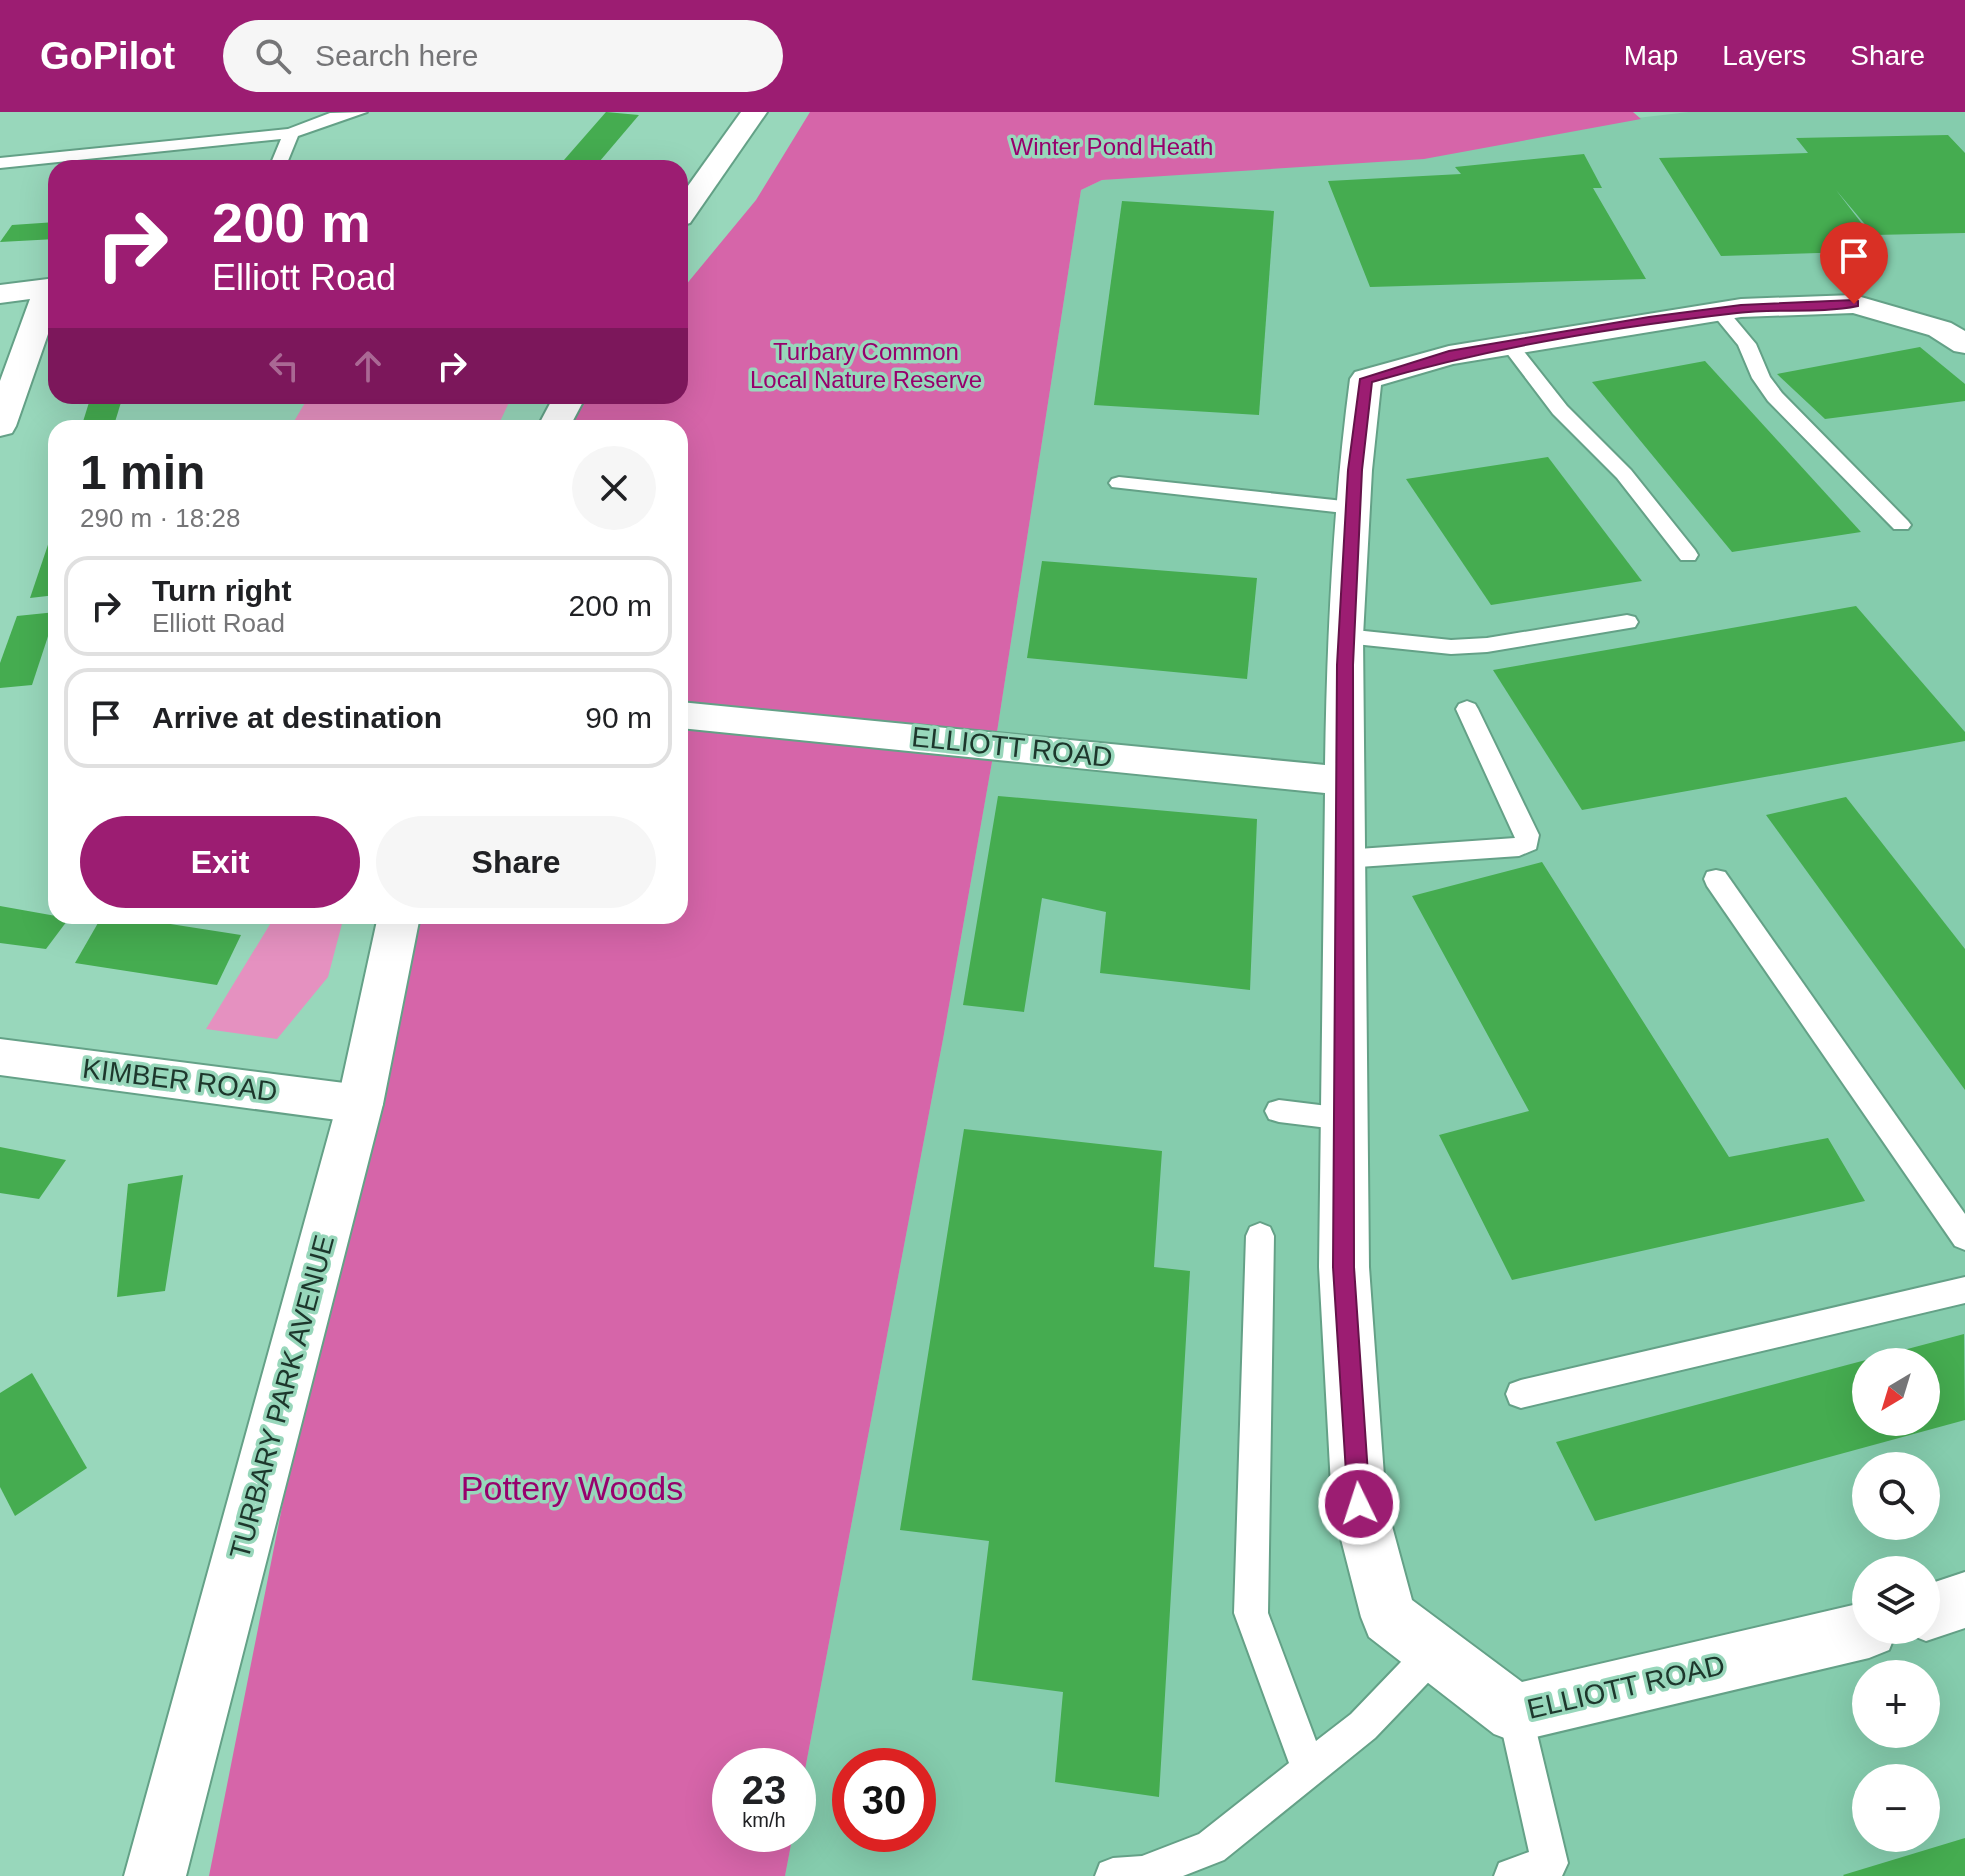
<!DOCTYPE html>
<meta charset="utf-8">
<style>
:root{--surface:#fff;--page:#f6f6f6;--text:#202124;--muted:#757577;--line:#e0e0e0;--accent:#9c1d72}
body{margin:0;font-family:Arial,sans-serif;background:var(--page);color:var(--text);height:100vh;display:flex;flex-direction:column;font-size:30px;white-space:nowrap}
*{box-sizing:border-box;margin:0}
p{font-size:26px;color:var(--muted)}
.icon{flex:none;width:44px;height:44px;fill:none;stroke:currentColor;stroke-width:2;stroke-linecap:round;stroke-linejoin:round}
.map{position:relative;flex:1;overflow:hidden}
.drawer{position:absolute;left:48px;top:308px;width:640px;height:504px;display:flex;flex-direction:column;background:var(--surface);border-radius:24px;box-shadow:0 8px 32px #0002}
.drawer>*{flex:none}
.guide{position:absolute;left:48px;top:48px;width:640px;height:244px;border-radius:24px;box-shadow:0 8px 32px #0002;background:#9c1d72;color:#fff;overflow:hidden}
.needle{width:52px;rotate:218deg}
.fabs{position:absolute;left:1852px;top:1236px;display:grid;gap:16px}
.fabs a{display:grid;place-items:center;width:88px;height:88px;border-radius:50%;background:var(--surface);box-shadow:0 8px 32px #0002;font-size:40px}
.speed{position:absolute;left:712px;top:1636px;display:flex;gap:16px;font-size:40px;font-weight:700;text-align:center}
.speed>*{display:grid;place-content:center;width:104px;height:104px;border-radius:50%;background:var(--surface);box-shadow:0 8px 32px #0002;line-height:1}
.speed small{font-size:20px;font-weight:400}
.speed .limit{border:12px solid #d22;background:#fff;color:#111}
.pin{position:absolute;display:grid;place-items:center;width:68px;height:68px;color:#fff;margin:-82px -34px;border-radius:50% 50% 50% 0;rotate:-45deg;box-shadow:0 0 8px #0007}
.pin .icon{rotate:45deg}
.me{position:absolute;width:88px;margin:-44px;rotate:356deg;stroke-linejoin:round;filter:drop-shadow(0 0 6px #0008)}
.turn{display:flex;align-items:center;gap:28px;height:168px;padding:0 32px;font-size:36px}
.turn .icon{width:104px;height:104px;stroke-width:2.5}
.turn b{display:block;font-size:56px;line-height:68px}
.lanes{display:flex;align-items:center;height:76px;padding:0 32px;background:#0003;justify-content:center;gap:40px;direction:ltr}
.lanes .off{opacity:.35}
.round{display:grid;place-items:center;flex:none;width:84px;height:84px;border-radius:42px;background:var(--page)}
.headline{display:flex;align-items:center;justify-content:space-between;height:136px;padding:0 32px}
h1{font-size:48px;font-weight:800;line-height:60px}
.button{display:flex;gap:16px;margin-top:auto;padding:16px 32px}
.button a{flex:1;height:92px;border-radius:48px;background:var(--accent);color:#fff;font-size:32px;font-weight:800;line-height:92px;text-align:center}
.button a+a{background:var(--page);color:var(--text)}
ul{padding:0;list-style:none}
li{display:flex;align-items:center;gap:24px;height:100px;margin:0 16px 12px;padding:0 16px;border:4px solid var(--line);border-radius:24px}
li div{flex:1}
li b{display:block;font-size:30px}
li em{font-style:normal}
header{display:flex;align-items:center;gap:48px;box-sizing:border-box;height:112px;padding:0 40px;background:var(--accent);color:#fff}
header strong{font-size:38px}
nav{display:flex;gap:44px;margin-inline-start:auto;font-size:28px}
.search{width:560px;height:72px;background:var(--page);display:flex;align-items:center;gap:20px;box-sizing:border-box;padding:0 28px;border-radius:44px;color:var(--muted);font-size:30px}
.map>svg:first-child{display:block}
.built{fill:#85ccad;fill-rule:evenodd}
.green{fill:#e591c0}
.forest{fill:#d665a9}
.building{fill:#45ac50;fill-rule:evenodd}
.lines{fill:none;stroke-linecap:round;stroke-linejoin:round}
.service-casing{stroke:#64a187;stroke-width:4}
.minor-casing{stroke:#64a187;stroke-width:4}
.tertiary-casing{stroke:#64a187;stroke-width:4}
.service{fill:#fff;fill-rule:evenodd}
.minor{fill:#fff;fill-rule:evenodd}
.tertiary{fill:#fff;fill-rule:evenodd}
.route{fill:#9c1d72;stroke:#65134a;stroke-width:2}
.labels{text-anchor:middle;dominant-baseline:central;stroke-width:7;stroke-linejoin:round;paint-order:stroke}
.far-park-label{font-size:24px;fill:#97006c;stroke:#98d7bb}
.street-label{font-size:28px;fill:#1d372c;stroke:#98d7bb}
.near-park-label{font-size:34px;fill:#97006c;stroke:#98d7bb}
</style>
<header>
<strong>GoPilot</strong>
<div class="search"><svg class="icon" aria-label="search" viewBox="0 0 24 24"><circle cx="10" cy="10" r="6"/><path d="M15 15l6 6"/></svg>Search here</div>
<nav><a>Map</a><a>Layers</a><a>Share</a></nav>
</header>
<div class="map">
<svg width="1965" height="1764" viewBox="0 0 1965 1764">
<rect width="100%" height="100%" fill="#98d7bb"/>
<path class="built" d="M1689 0H1965V1764H785L793 1722H798V1695L944 922 995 633 1081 78 1102 68ZM1866 1250H1926V1310H1866ZM1866 1354H1926V1414H1866ZM1866 1458H1926V1518H1866ZM1866 1562H1926V1622H1866ZM850 1654H918V1722H850ZM1866 1666H1926V1726H1866Z"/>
<g class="green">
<path d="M309 284H512L497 316H290Z"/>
<path d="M275 804H344L328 865 277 927 206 917Z"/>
</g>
<path class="forest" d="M810 0H1633L1641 7 1424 47 1102 68 1081 78 995 633 944 922 798 1695V1654H730V1722H793L785 1764H209L399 804H680V316H553L570 284H680V180L756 88Z"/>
<g class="building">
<path d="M606 0 639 3 594 56H557Z"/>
<path d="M1948 23 1965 41V121L1874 123 1836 78 1883 139 1721 144 1659 46 1808 41 1796 26Z"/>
<path d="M1584 42 1602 76H1593L1646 167 1370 175 1328 69 1461 62 1455 55Z"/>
<path d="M1122 89 1274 99 1259 303 1094 293Z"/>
<path d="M56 110V127L0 130 12 113Z"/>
<path d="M1920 235 1965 272V289L1825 307 1777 262Z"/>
<path d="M1705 249 1861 420 1732 440 1592 270Z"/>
<path d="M91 284H123L114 313 81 316Z"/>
<path d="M1548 345 1642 469 1491 493 1406 367Z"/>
<path d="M55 412 56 483 30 486Z"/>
<path d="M1042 449 1257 466 1247 567 1027 546Z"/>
<path d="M1856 494 1965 620V629L1582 698 1493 558Z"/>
<path d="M56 500 32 573 0 576V551L17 504Z"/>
<path d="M998 684 1257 707 1250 878 1100 861 1106 800 1042 786 1024 900 963 893Z"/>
<path d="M1846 685 1965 837V978L1766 703Z"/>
<path d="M1542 750 1729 1045 1828 1026 1865 1089 1512 1168 1439 1023 1529 999 1412 784Z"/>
<path d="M0 794 56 804 70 805 46 837 0 831Z"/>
<path d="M102 804H119L241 823 217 873 75 851Z"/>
<path d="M964 1017 1162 1039 1154 1155 1190 1159 1159 1685 1055 1670 1063 1580 972 1568 989 1429 900 1418Z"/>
<path d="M0 1035 66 1048 39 1087 0 1081Z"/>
<path d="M183 1063 165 1179 117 1185 128 1072Z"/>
<path d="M1964 1222 1965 1308 1595 1409 1556 1330ZM1866 1250H1926V1310H1866Z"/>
<path d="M32 1261 87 1356 15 1404 0 1375V1281Z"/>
<path d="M1965 1726V1764H1844L1843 1763Z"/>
</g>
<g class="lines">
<g class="service-casing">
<g id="service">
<path d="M367 0 298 24 285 56H269L281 27 0 56V46L288 17 330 1Z"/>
<path d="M1719 194 1725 195 1756 232 1770 265 1782 281 1908 409 1911 413 1908 417H1894L1768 289 1752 266 1738 233 1710 199Z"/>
<path d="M1509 227 1515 228 1567 294 1631 358 1695 438 1698 443 1695 448H1681L1617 366 1553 302 1500 232Z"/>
<path d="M1119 365 1353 390 1363 396 1353 402 1112 375 1109 371 1112 367Z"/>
<path d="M1627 503 1635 505 1638 510 1635 515 1487 540 1451 542 1345 531 1337 529 1334 524 1337 519 1345 517 1451 528 1487 526Z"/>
<path d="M1467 589 1475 592 1478 597 1539 723 1536 737 1519 744 1344 756 1335 753 1332 747 1335 741 1344 738 1515 726 1456 597 1459 592Z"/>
<path d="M1716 758 1725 760 1965 1102V1138L1955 1134 1707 774 1704 767 1707 760Z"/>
<path d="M1279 988 1344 996 1354 999 1358 1007 1354 1015 1344 1018 1279 1010 1269 1007 1265 999 1269 991Z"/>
<path d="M1260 1111 1270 1115 1274 1124 1268 1501 1316 1629 1351 1602 1422 1528 1434 1523 1446 1528 1451 1540 1446 1552 1375 1626 1224 1748 1183 1764H1095L1100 1751 1113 1746 1142 1744 1199 1722 1289 1651 1234 1501 1246 1124 1250 1115Z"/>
<path d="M1965 1165V1191L1521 1296 1510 1292 1506 1282 1510 1272 1521 1268Z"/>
<path d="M1515 1584 1527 1589 1532 1601 1568 1751 1562 1764H1494L1499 1751 1529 1740 1498 1601 1503 1589Z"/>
</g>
</g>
<g class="minor-casing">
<g id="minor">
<path d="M56 166V199L16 314 12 321 0 324V269L30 187 0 191V173Z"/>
<path d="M1854 183 1951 211 1965 219V241L1954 239 1929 223 1853 201 1741 205 1453 252 1381 273 1372 358 1363 524 1369 1155 1386 1392 1412 1488 1522 1570 1866 1490V1518H1897L1889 1538 1869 1546 1515 1630 1494 1622 1369 1525 1361 1505 1332 1392 1319 1155 1325 681 680 616V590L1325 653C1327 523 1333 396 1350 267L1355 260 1449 234 1741 187Z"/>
<path d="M0 927 360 973 376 978 383 992 376 1006 360 1011 0 963Z"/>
<path d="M1965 1460V1516L1926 1529 1906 1521 1905 1518H1926V1473Z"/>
</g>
</g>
<g class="tertiary-casing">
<g id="tertiary">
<path d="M741 0H767L690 111 680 114V85Z"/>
<path d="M554 284H586L569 316H537Z"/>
<path d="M378 804H420L383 992 186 1764H124L337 992Z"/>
</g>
</g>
<use href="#service" class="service"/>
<use href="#minor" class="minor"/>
<use href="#tertiary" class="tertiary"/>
</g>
<path class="route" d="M1854 188 1858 189V194C1819 202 1777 196 1737 201 1614 215 1491 235 1372 270L1362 358 1353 553 1354 1155 1370 1392 1367 1400 1359 1403 1351 1400 1348 1392 1333 1155 1337 553 1348 358 1360 267 1449 239 1649 205 1741 193Z"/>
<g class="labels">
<g class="far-park-label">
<text x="1112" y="34">Winter Pond Heath</text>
<text x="866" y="239">Turbary Common<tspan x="866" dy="28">Local Nature Reserve</tspan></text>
</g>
<g class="street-label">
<text transform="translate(1012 635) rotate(6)">ELLIOTT ROAD</text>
<text transform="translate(180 968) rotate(7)">KIMBER ROAD</text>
<text transform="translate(282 1285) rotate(-75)">TURBARY PARK AVENUE</text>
<text transform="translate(1626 1575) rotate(-13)">ELLIOTT ROAD</text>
</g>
<g class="near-park-label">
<text x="572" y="1376">Pottery Woods</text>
</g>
</g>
</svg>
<div class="fabs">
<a><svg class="needle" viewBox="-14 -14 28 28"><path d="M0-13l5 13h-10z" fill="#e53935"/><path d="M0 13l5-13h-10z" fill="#757577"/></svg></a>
<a><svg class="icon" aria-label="search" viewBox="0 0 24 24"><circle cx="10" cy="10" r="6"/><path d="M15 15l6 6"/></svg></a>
<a><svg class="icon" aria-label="layers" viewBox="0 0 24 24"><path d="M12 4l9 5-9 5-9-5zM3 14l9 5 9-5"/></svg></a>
<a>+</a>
<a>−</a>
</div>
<div class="speed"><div>23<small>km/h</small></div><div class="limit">30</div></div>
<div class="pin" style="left:1854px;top:192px;background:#d93025"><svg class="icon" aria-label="arrive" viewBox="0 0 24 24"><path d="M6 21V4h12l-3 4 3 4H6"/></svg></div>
<svg class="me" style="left:1359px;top:1392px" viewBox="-20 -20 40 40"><circle r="17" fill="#9c1d72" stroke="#fff" stroke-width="3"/><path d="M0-11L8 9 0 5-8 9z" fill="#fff"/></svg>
<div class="guide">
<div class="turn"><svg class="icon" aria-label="right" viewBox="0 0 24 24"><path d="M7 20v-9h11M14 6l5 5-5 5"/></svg><div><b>200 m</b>Elliott Road</div></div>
<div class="lanes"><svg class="icon off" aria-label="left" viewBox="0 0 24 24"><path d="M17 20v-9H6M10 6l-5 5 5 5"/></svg><svg class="icon off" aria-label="ahead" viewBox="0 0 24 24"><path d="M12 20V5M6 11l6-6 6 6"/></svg><svg class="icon" aria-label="right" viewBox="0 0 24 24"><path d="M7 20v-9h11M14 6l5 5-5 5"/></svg></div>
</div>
<section class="drawer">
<div class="headline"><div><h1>1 min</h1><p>290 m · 18:28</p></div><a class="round"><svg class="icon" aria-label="close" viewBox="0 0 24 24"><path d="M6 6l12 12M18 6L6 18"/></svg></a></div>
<ul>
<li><svg class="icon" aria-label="right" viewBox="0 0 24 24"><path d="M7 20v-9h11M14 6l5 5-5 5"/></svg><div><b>Turn right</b><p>Elliott Road</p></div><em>200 m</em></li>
<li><svg class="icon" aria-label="arrive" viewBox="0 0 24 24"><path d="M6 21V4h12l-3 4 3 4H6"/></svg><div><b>Arrive at destination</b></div><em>90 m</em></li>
</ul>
<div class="button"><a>Exit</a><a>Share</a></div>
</section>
</div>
